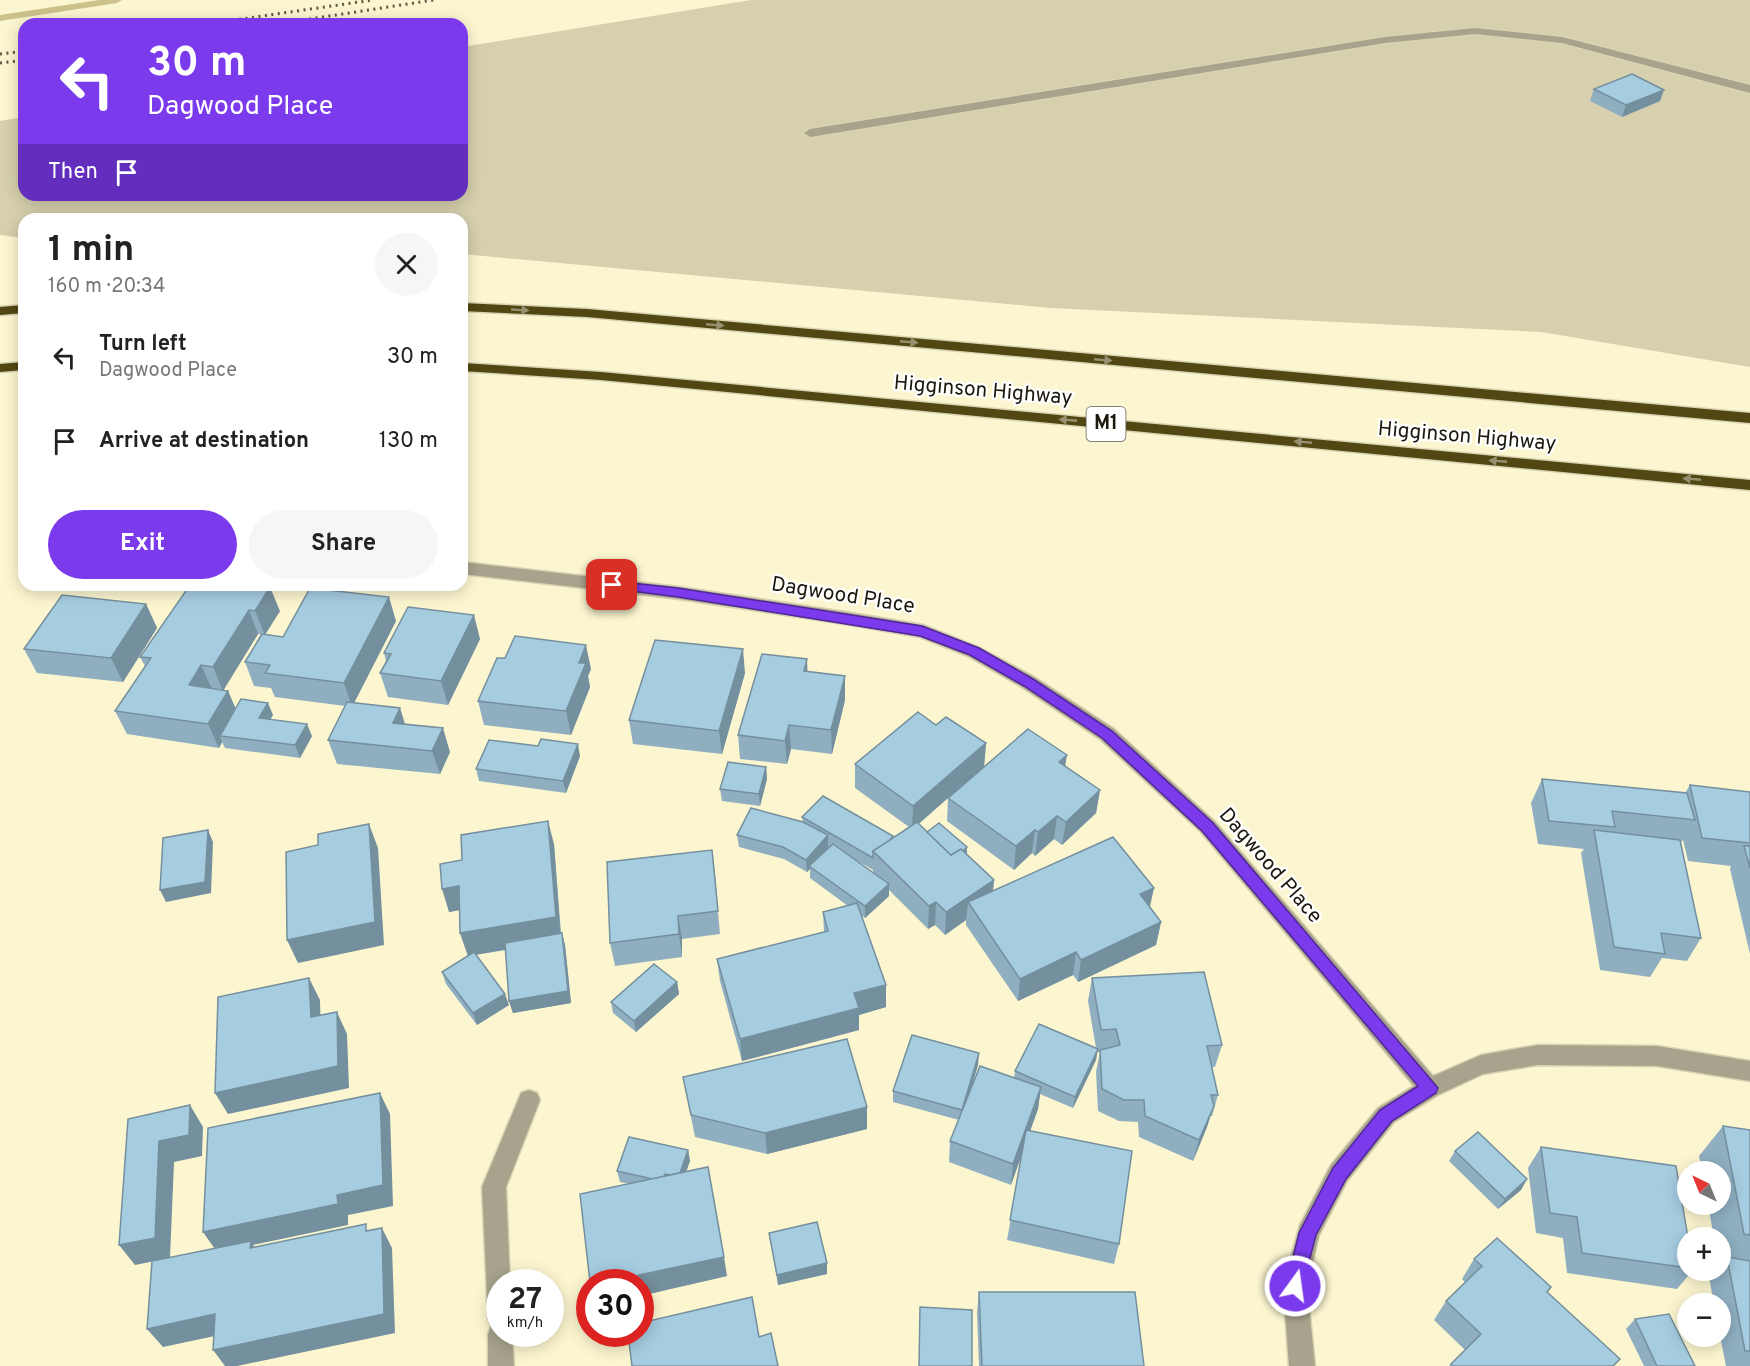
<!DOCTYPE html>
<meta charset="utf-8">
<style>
:root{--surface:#fff;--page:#f6f6f6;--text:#222;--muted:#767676;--accent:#7c3aed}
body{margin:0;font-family:Overpass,sans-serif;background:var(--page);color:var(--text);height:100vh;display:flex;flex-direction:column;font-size:22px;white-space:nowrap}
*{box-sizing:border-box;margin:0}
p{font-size:20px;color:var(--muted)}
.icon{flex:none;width:33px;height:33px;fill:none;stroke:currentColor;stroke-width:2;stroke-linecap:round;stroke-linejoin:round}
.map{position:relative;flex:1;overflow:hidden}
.details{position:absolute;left:18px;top:213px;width:450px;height:378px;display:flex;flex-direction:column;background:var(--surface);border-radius:18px;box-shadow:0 3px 15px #0003}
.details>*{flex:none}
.top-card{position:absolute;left:18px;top:18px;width:450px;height:183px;border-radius:18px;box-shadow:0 3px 15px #0003;background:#7c3aed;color:#fff;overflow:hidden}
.needle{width:39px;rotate:317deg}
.controls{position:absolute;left:1677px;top:1161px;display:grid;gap:12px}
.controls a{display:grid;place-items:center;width:54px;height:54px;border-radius:50%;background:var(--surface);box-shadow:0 3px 15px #0003;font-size:30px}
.speed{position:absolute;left:486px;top:1269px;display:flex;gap:12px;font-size:30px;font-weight:700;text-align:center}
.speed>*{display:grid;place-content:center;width:78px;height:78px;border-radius:50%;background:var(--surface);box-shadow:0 3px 15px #0003;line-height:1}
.speed small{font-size:15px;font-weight:400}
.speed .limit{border:9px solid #d22;background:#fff;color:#111}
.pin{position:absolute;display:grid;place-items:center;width:51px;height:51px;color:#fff;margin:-26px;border-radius:12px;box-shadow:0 3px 9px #0006}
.me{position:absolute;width:66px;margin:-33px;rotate:14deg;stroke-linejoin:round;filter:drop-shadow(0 0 4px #0008)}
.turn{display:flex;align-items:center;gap:21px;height:126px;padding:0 30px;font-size:27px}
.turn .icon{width:78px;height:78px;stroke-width:2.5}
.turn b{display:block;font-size:42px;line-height:51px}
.then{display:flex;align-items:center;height:57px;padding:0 30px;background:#0003;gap:12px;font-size:22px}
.round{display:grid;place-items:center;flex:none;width:63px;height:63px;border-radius:32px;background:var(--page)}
.overview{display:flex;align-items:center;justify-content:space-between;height:102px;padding:0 30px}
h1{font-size:36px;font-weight:700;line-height:45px}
.button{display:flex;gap:12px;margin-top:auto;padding:12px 30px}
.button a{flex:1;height:69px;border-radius:36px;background:var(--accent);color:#fff;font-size:24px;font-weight:700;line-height:69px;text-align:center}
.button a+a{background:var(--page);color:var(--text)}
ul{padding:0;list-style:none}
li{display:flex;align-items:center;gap:18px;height:84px;padding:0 30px}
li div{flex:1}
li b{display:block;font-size:22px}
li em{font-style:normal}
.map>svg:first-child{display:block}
.green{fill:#d6d0ae}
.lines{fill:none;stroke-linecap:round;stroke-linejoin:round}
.stream{fill:#ccc28c;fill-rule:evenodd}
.minor-casing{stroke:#d8d3b1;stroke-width:3}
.highway-casing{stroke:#d8d3b1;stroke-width:3}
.minor{fill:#a7a38c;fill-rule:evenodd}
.highway{fill:#514712;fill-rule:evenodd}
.rail{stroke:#5b5743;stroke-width:3;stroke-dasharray:2 4.5;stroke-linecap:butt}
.wall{fill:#8fafc1;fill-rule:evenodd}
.shaded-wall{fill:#748f9d}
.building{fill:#a6cce0;stroke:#748f9d;stroke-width:1.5}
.oneway{fill:#979171}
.route{fill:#7c3aed;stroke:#51269a;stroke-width:1.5}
.labels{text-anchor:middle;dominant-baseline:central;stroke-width:4.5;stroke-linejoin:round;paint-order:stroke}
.shield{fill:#fff;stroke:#605e55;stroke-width:1.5}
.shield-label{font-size:20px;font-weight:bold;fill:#1c190c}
.street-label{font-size:21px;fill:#1c190c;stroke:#fff}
</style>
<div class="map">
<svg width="1750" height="1366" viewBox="0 0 1750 1366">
<rect width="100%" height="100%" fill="#fcf6d0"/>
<path class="green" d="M751 0H1750V367L1541 332 1051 308 462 254V219H24V238L0 235V121L24 117V195H462V47Z"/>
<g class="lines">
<path class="stream" d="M99 0H122L117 3 0 21V15Z"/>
<g class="minor-casing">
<g id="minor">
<path d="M1475 28 1562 37 1750 85V93L1562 43 1475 34 1385 43 810 137 804 133 810 129 1385 37Z"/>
<path d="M462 562 679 587 845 612 923 625 980 648 1034 677 1114 729 1215 822 1433 1076 1481 1055 1538 1045 1657 1046 1750 1061V1081L1657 1066 1538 1065 1483 1074 1438 1095 1394 1122 1347 1181 1319 1235 1307 1286 1315 1366H1289L1283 1286 1300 1225 1331 1165 1378 1108 1414 1086 1201 832 1100 739 1022 687 968 656 920 637 845 624 679 599 462 574Z"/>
<path d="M529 1090 537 1093 540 1100 506 1187 510 1282H500V1334H512L514 1366H488V1334L491 1326 488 1318 482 1187 521 1093Z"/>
</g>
</g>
<g class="highway-casing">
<g id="highway">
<path d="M462 303 587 309 1750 413V423L587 317 462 311Z"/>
<path d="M24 305V313L0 315V307Z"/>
<path d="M24 362V370L0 372V364Z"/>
<path d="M462 363 601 372 1750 480V490L601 380 462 371Z"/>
</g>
</g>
<use href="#minor" class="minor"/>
<use href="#highway" class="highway"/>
<g class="rail">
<path d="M207 24 373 0"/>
<path d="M277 24 434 0"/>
<path d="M0 54 24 51"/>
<path d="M0 63 24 60"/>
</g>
</g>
<g class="wall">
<path d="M1594 89 1660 101 1622 117 1590 101Z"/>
<path d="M190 585 280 611 265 634 283 637 396 621 354 703 400 708 405 724 450 752 440 774 337 764 328 740 345 706 275 697 271 688 254 686 245 662 261 634H258L223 690 228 691 236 709 273 715 270 719 312 736 300 758 225 748 222 742 219 748 127 734 115 711 145 666 140 657Z"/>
<path d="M146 604 157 628 123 682 37 673 24 649Z"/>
<path d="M480 639 448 705 388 697 380 673 386 661 384 653Z"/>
<path d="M807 659V672L845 676V700L832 754 791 749 787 764 740 759 738 735Z"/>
<path d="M591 669 588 676 590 687 571 735 484 725 478 701Z"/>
<path d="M745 673 722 754 633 744 629 720Z"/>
<path d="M936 725 986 743 984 767 1065 766 1100 790 1096 813 1062 845 1054 839 1035 856 1032 853 1014 870 947 821 948 798 919 824 927 832 967 847V855L994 880 993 890 1150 907 1161 922 1156 945 1078 982 1073 975 1018 1001 966 925V920L945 935 935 925 928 929 889 890V896L865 918 861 915 886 985V1007L859 1015V1030L742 1061 720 981 717 959 824 932 823 912 848 906 810 878V869L807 872 784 859 739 847 737 835 803 822 802 817 893 836V838L909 827 855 788V764ZM856 860 873 870V873Z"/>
<path d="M538 746 580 756 566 793 479 781 476 769Z"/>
<path d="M766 767 767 779 760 806 722 801 720 789Z"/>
<path d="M1542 779 1685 793 1690 785 1750 792V954L1730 869 1731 866 1688 861 1683 840 1680 843 1701 938 1687 961 1662 958 1650 977 1600 970 1581 853 1584 849 1538 844 1531 803Z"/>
<path d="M554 844 561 933 565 945 571 1003 513 1013 509 1001 506 950 475 955 509 1005 477 1025 446 984 442 972 468 956 460 933 459 910 449 912Z"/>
<path d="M712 850 720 934 682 939V957L615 966 610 943Z"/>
<path d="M1092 978 1222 1045 1215 1067H1212L1218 1095 1212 1116H1210L1207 1127 1193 1161 1139 1137 1138 1122 1119 1121 1098 1111 1096 1072 1100 1052H1097L1096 1060 1073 1108 1040 1094 1038 1109 1030 1130 1119 1244 1114 1264 1007 1240 1023 1151 1011 1185 949 1162 950 1141 959 1120 893 1102V1091L978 1065 970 1093 1014 1078 1015 1071 1096 1048 1088 1001Z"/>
<path d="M677 982 679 994 636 1032 613 1013 611 1002Z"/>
<path d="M683 1077 867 1107V1129L767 1154 695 1137Z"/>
<path d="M1723 1126 1750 1130V1366H1726L1720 1336V1304H1714L1709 1277 1715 1270H1720L1721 1263H1720V1238H1714L1708 1204H1720V1172H1702L1699 1156Z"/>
<path d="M1541 1147 1688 1238V1270H1693L1677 1289 1567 1273 1563 1238 1536 1233 1528 1168Z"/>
<path d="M688 1150 690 1161 686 1172 727 1276 640 1296V1282L630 1184 620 1182 617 1171Z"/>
<path d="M1455 1151 1527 1179 1521 1190 1498 1209 1449 1161Z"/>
<path d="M769 1233 827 1274 778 1285Z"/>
<path d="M1474 1259 1547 1292 1614 1366H1449L1465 1350 1434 1320 1446 1301 1465 1282 1462 1279Z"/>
<path d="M979 1292 1144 1366H979L977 1312Z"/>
<path d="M1635 1319 1695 1366H1644L1626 1329Z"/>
</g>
<g class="shaded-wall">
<path d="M1664 90 1660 101 1622 117 1626 105Z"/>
<path d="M270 587 280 611 265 635 255 611Z"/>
<path d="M389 597 396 621 352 707 344 683Z"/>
<path d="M146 604 157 628 123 682 111 658Z"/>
<path d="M249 610 258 634 223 691 213 667Z"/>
<path d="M474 615 480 639 448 705 441 681Z"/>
<path d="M586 645 591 669 588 676 590 687 571 735 566 711 579 663Z"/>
<path d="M743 649 745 673 722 754 719 731Z"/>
<path d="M807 659 808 684 804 671Z"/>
<path d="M201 665 212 689 189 685Z"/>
<path d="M845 676V700L832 754 831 730Z"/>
<path d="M228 691 238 715 220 736 222 742 219 748 208 724Z"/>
<path d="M268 703 273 715 264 730 259 718Z"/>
<path d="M400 708 407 732 393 723Z"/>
<path d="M307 724 312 736 300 758 295 745Z"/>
<path d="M789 725 791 749 787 764 785 741Z"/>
<path d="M443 728 450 752 440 774 432 751Z"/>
<path d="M986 743 984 767 912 829 913 806Z"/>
<path d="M578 744 580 756 566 793 563 781Z"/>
<path d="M1067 755 1063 779 1059 762Z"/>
<path d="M766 767 767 779 760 806 759 794Z"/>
<path d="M1100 790 1096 813 1062 845 1066 822Z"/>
<path d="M1057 816 1054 839 1035 856 1038 832Z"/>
<path d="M548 821 554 844 561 940 468 956 460 933Z"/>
<path d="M369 824 378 848 384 945 298 963 287 940Z"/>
<path d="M208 830 213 842 211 893 166 902 160 890Z"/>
<path d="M1035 830 1032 853 1014 870 1016 846Z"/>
<path d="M828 835V847L811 867 809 866 810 869 807 872 806 860Z"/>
<path d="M967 847 966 859 953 858Z"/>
<path d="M712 850 715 873 720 934 718 911Z"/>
<path d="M994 880 992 903 968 902 966 920 945 935 946 912Z"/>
<path d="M889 884V896L865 918V906Z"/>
<path d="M459 886 466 909 449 912 442 889Z"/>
<path d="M1154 888 1149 911 1140 894Z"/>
<path d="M936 902 935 925 928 929 929 906Z"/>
<path d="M678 916 682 939V957L679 934Z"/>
<path d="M1161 922 1156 945 1078 982 1081 960Z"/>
<path d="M562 933 565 945 571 1003 513 1013 509 1001Z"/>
<path d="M1076 952 1073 975 1018 1001 1020 979Z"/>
<path d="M309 978 320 1000 321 1039 311 1017Z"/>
<path d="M677 982 679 994 636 1032 634 1021Z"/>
<path d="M886 985V1007L859 1015V1030L742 1061 740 1039 854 993Z"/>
<path d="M505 994 509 1005 477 1025 473 1013Z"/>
<path d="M337 1012 347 1034 349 1088 228 1114 215 1093Z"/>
<path d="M1098 1049 1096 1060 1073 1108 1075 1097Z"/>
<path d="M979 1053 978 1065 961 1121 962 1110Z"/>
<path d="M1041 1087 1038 1109 1011 1185 1013 1164Z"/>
<path d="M380 1093 390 1114 393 1206 348 1215V1225L253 1245 264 1261 217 1252 203 1232 337 1195Z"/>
<path d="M190 1105 203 1127 202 1156 174 1162 170 1258 135 1265 119 1245 159 1141Z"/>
<path d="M1214 1106 1207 1127 1193 1161 1199 1140Z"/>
<path d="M867 1107V1129L767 1154 765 1133Z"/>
<path d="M688 1150 690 1161 680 1188 678 1177Z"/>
<path d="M1527 1179 1521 1190 1498 1209 1505 1199Z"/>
<path d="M382 1228 392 1248 395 1333 237 1366H225L213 1350Z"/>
<path d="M724 1257 727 1276 640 1296V1282H606Z"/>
<path d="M827 1263V1274L778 1285 777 1275Z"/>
<path d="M215 1314 229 1333 163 1347 147 1329Z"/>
</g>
<g class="building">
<path d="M1632 74 1664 90 1626 105 1594 89Z"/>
<path d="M190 585H254L270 587 255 611 249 610 213 667 201 665 189 685 228 691 208 724 115 711 151 658 140 657Z"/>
<path d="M310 588 389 597 344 683 265 673 270 665 245 662 262 634 283 637Z"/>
<path d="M62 595 146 604 111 658 24 649Z"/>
<path d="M408 607 474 615 441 681 380 673 391 654 384 653Z"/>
<path d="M515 636 586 645 579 663H586L566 711 478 701 497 658H505Z"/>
<path d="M655 640 743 649 719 731 629 720Z"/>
<path d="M762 654 807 659 804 671 845 676 831 730 789 725 785 741 738 735Z"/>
<path d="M241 699 268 703 259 718 307 724 295 745 220 736Z"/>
<path d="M347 702 400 708 393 723 443 728 432 751 328 740Z"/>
<path d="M918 712 936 725 946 717 986 743 913 806 855 764Z"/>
<path d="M1028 729 1067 755 1059 762 1100 790 1066 822 1057 816 1038 832 1035 830 1016 846 948 798Z"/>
<path d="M541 739 578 744 563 781 476 769 489 740 538 746Z"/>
<path d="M728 762 766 767 759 794 720 789Z"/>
<path d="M1542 779 1687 793 1695 820 1612 811 1615 827 1549 821Z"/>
<path d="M1690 785 1750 792V843L1702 838Z"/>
<path d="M823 796 893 836 889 841 873 851V858L802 817Z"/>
<path d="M751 808 803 822 828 835 806 860 783 847 737 835Z"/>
<path d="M548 821 556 917 460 933 459 886 442 889 440 864 462 860 461 835Z"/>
<path d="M917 822 951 855 961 849 994 880 946 912 936 902 929 906 873 851Z"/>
<path d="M939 823 967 847 963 851 961 849 951 855 927 832Z"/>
<path d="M369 824 375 922 287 940 286 852 318 845V834Z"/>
<path d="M208 830 205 882 160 890 163 838Z"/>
<path d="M1594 830 1680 840 1701 938 1661 933 1665 954 1614 947Z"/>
<path d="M1113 837 1154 888 1140 894 1161 922 1081 960 1076 952 1020 979 968 902Z"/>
<path d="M833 844 889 884 865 906 809 866Z"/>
<path d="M1744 846H1750V868Z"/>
<path d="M712 850 718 911 678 916 679 934 610 943 607 862Z"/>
<path d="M857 903 886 985 854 993 859 1008 740 1039 717 959 828 931 823 912Z"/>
<path d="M562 933 568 991 509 1001 505 943Z"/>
<path d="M474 952 505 994 473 1013 442 972Z"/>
<path d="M654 964 677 982 634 1021 611 1002Z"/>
<path d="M1204 972 1222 1045 1207 1046 1218 1095H1211L1214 1106 1199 1140 1145 1116 1144 1100H1124L1102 1089 1100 1050 1120 1045 1116 1029 1101 1030 1092 978Z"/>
<path d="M309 978 311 1017 337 1012 338 1066 215 1093 218 997Z"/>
<path d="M1039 1024 1098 1049 1075 1097 1015 1071Z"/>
<path d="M912 1035 979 1053 962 1110 893 1091Z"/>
<path d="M847 1039 867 1107 765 1133 691 1115 683 1077Z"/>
<path d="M980 1066 1041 1087 1013 1164 950 1141Z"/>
<path d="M380 1093 383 1185 337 1195 338 1204 203 1232 208 1128Z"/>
<path d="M190 1105 189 1135 159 1141 155 1238 119 1245 128 1119Z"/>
<path d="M1723 1126 1750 1130V1235L1744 1234Z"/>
<path d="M1026 1130 1132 1151 1119 1244 1010 1220Z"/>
<path d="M1478 1132 1527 1179 1505 1199 1455 1151Z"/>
<path d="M629 1137 688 1150 680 1173 671 1175 665 1174 664 1177 653 1179 617 1171Z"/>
<path d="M1541 1147 1676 1166 1688 1238V1268L1582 1253 1577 1217 1550 1213Z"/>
<path d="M708 1167 724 1257 606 1282H590L580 1194Z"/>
<path d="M817 1222 827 1263 777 1275 769 1233Z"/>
<path d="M366 1224V1231L382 1228 384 1314 213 1350 215 1314 147 1329 152 1261 251 1241 250 1248Z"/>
<path d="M1497 1238 1551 1287 1547 1292 1620 1359 1613 1366H1453L1451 1364 1481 1334 1446 1301 1482 1266 1474 1259Z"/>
<path d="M1727 1257 1750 1261V1351H1745Z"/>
<path d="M979 1292H1135L1144 1366H982Z"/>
<path d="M752 1297 759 1337 771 1333 778 1366H632L628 1334H640V1323Z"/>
<path d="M920 1307 972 1310V1366H919Z"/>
<path d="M1669 1314 1695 1366H1657L1635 1319Z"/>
</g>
<defs><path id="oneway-solid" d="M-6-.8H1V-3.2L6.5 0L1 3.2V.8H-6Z" transform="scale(1.5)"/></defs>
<g class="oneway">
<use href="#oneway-solid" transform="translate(520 310) rotate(3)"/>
<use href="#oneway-solid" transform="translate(715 325) rotate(5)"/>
<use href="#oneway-solid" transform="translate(909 342) rotate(5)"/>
<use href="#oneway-solid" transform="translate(1103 360) rotate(5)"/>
<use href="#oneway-solid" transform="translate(1068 420) rotate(-175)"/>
<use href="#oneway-solid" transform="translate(1303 442) rotate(-175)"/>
<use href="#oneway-solid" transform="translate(1498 461) rotate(-175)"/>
<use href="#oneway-solid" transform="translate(1692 479) rotate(-175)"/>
</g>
<path class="route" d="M612 581 678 588 922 626 979 648 1033 679 1112 731 1213 823 1438 1088 1436 1093 1392 1121 1346 1179 1316 1235 1301 1292 1295 1295 1288 1292 1286 1286 1299 1233 1333 1168 1380 1110 1418 1086 1202 831 1102 738 1024 686 970 655 920 636 678 597 608 588 606 585Z"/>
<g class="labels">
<rect class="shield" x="1086.5" y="407" width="39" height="34" rx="4.5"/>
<g class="shield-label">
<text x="1106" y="424">M1</text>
</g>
<g class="street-label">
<text transform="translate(983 391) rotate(5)">Higginson Highway</text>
<text transform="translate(1467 437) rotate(5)">Higginson Highway</text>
<text transform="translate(843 596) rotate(9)">Dagwood Place</text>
<text transform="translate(1270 866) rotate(49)">Dagwood Place</text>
</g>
</g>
</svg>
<div class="controls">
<a><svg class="needle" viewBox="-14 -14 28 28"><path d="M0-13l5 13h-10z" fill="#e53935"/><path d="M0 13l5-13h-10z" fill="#767676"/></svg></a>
<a>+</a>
<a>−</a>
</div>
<div class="speed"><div>27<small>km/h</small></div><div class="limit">30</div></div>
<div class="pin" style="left:612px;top:585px;background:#d93025"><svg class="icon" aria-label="arrive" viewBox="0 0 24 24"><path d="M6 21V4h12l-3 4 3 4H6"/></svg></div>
<svg class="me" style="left:1295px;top:1286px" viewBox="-20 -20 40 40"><circle r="17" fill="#7c3aed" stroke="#fff" stroke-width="3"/><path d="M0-11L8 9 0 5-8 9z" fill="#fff"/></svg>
<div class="top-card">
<div class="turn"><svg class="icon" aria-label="left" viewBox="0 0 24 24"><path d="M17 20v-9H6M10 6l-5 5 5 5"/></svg><div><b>30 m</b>Dagwood Place</div></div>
<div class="then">Then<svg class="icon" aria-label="arrive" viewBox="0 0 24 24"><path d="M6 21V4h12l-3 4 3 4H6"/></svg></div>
</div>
<section class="details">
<div class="overview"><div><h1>1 min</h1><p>160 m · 20:34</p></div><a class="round"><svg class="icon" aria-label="close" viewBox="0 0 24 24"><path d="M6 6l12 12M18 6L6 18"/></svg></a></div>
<ul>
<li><svg class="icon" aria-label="left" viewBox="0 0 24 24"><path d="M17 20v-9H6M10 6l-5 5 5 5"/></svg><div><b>Turn left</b><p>Dagwood Place</p></div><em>30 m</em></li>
<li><svg class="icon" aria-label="arrive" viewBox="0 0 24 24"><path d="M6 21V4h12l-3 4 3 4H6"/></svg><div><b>Arrive at destination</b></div><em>130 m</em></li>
</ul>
<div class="button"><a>Exit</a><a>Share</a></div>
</section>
</div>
